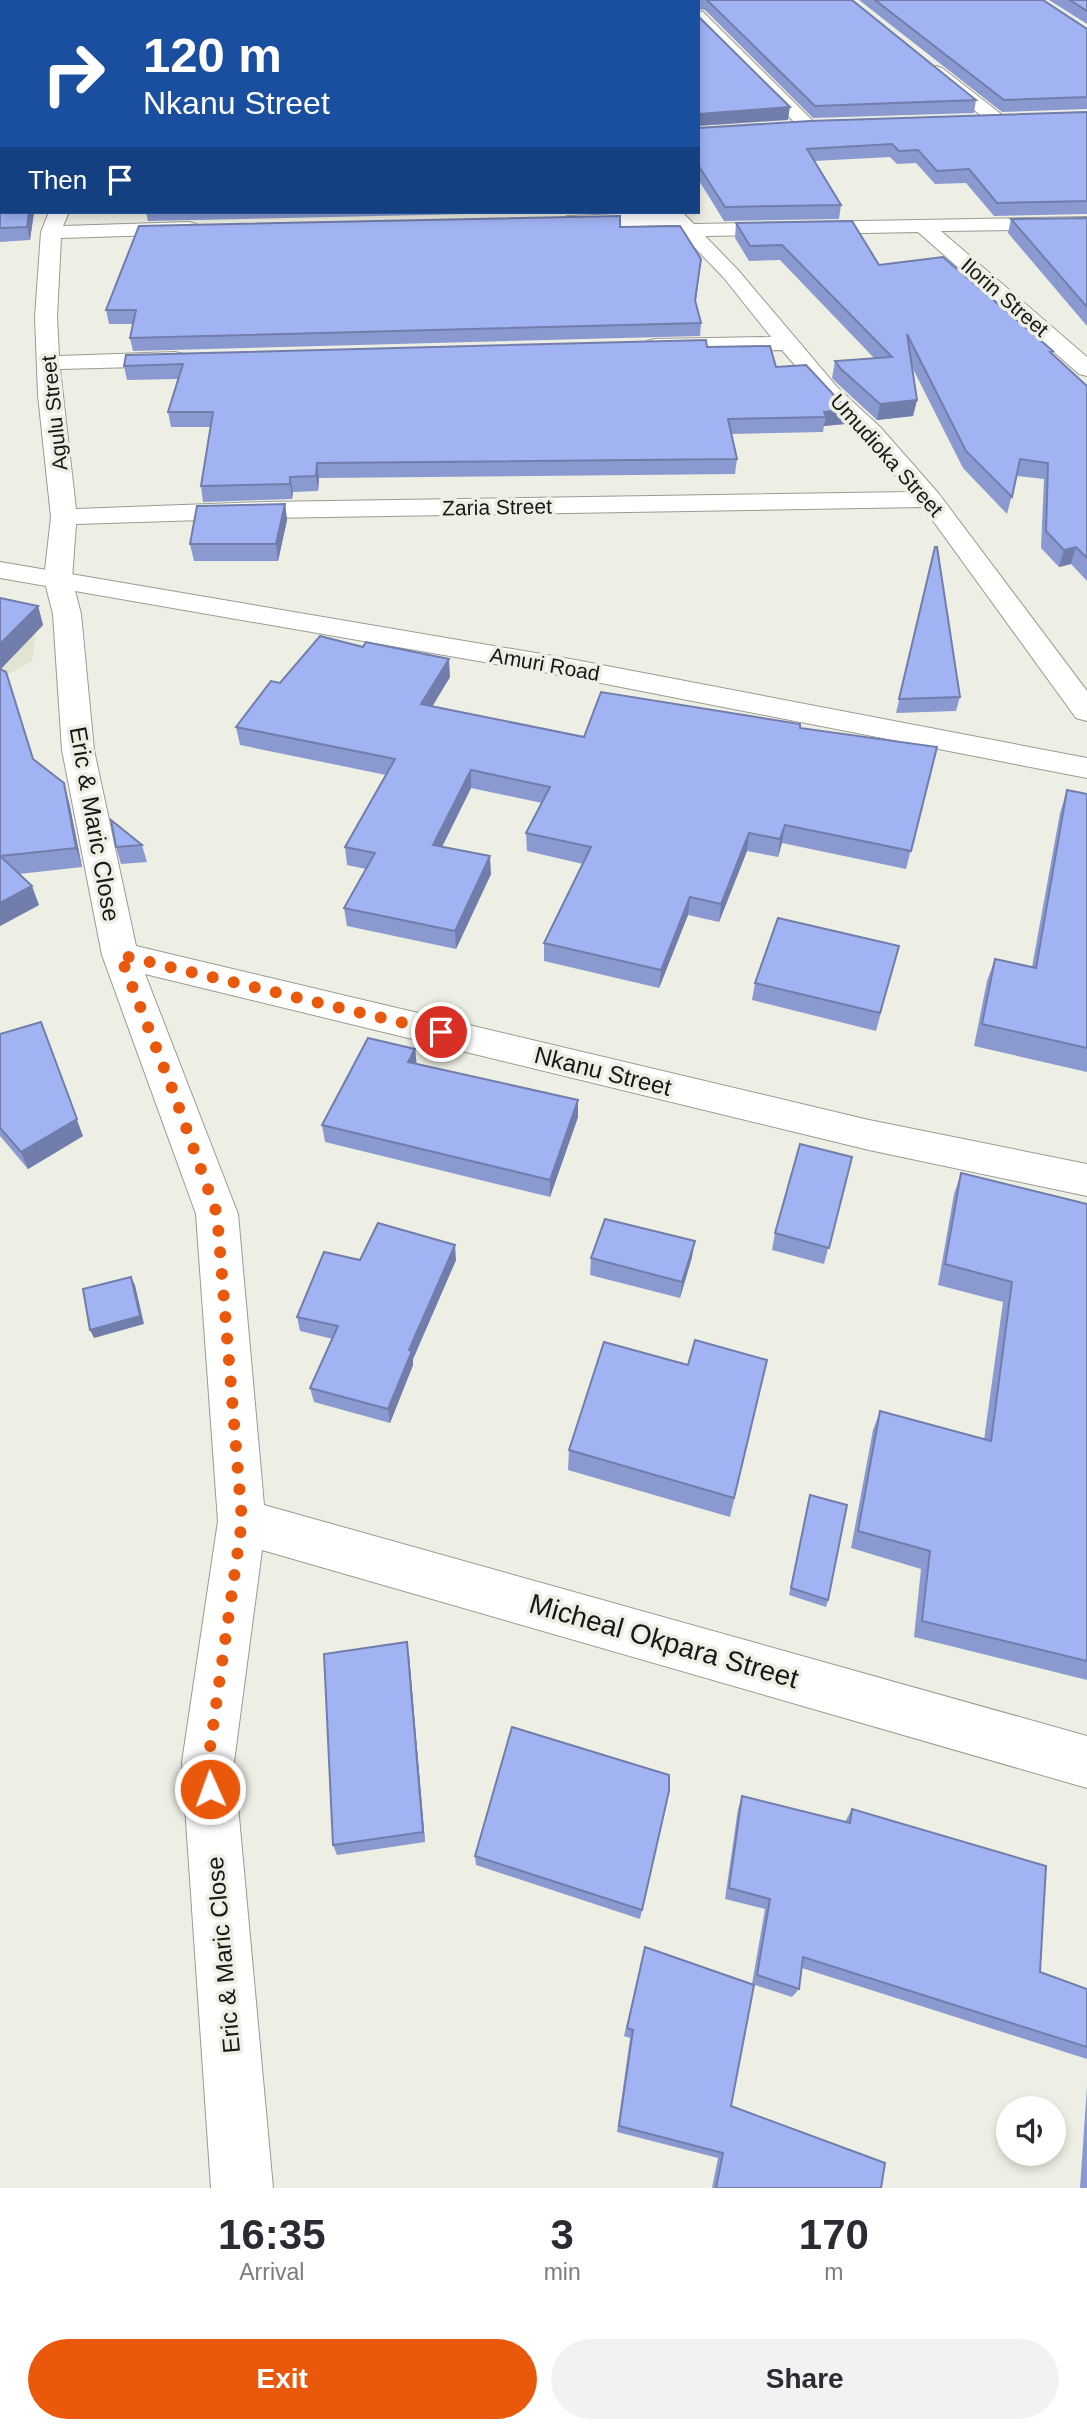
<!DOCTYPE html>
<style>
:root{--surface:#fff;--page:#f2f2f3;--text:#2b2b33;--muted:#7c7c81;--accent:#ea580c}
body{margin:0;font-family:Helvetica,sans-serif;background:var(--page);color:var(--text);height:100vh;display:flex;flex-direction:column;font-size:26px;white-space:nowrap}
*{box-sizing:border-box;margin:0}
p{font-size:23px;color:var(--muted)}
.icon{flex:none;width:38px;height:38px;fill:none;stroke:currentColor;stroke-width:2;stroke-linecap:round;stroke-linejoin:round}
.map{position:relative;height:2188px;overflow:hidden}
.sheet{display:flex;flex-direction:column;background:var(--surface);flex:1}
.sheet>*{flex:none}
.top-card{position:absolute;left:0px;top:0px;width:700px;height:214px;box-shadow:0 4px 10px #0003;background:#1a4fa0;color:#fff;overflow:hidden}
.fabs{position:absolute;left:996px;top:2096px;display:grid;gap:14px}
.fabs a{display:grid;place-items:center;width:70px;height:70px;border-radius:50%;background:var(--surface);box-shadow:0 4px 10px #0003;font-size:35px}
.pin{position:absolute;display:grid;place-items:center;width:60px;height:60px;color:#fff;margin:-30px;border:4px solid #fff;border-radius:50%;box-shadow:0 2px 7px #0007}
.me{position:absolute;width:77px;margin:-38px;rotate:358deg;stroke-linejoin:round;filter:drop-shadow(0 0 5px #0008)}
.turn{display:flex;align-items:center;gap:24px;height:147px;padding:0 28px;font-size:32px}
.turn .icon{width:91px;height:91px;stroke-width:2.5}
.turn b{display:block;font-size:49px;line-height:60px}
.then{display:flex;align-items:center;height:66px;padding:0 28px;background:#0003;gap:14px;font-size:26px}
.eta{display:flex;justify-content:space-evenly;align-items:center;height:119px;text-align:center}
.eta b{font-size:42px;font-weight:600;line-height:49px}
.button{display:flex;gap:14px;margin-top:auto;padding:14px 28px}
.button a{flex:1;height:80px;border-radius:42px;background:var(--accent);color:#fff;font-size:28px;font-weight:600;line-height:80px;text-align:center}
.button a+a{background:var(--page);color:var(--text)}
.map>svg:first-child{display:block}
.built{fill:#e2e4d2}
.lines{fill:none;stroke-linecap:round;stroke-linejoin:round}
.minor-casing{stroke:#9a9b91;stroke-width:2}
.secondary-casing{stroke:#9a9b91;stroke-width:2}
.minor{fill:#fff;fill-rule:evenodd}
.secondary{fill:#fff;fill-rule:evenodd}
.wall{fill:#8a9ad1}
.shaded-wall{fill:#717daa}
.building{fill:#a1b3f3;stroke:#717daa;stroke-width:2}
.route{stroke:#ea580c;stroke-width:12;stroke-dasharray:0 21.6}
.labels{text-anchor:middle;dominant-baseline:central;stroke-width:7;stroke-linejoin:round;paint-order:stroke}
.far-street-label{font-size:21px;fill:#181915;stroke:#eeefe4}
.street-label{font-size:24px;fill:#181915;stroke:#eeefe4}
.near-street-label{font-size:28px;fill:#181915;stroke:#eeefe4}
</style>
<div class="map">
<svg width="1087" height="2188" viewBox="0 0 1087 2188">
<rect width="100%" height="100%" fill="#eeefe4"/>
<path class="built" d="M0 597 40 605 32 661 0 679Z"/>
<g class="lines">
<g class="minor-casing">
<g id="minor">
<path d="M698 11 703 12 814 122 817 126 814 130H802L698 24Z"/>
<path d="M936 66 942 68 1001 114 1004 118 1001 122H989L930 74 928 71 930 68Z"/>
<path d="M49 212H69L63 226 189 222 196 224 199 228 196 232 189 234 61 238 57 317 59 356 175 352 183 354 186 359 183 364 175 366 60 369 76 509 265 502 910 492C868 443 823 399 782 350L647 351 644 346 647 341 655 339 771 337 724 278 673 225 567 228 557 222 567 216 682 212 694 224 1087 217V229L941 231 1087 357V376L1079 374 918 232 705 236 738 270 837 387 881 428 939 494 1087 691V721L1076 718 923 507 265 518 76 524 72 579 81 614 94 750 136 946 869 1120 1087 1164V1196L869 1150 145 974 238 1214 264 1505 1087 1736V1788L262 1550 234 1762 273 2188H211L182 1762 218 1521 196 1214 102 955 62 750 53 614 44 579 51 517 38 395 35 317 41 232Z"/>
</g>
</g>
<g class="secondary-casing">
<path id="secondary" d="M0 562 565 658 1087 758V778L565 676 0 578Z"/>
</g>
<use href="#minor" class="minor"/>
<use href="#secondary" class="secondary"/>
</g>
<g class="wall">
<path d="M0 0H853L976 100 974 113 813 118 705 10 698 9V2H2V212H34L30 240 0 242Z"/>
<path d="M859 0H1043L1087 29V109L1002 112Z"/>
<path d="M1049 0H1087V24Z"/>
<path d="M1087 112V214L994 216 966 183 935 184 916 163 897 164 890 157 814 161 841 205 839 219 724 221 698 179V128Z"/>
<path d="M146 212H559L148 221Z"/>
<path d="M1087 218V326L1008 233 1011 219Z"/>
<path d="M736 223 879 265 1053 351 1052 353 1087 386V581L1071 564 1059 567 1041 548 1044 479 1017 476 1007 514 963 468 911 365 917 400 913 416 877 420 839 385 832 378 835 361 875 359 780 260 749 261 735 238Z"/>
<path d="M620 227 701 259 696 302 701 323 700 336 133 351 130 338 133 324H109L106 310Z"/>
<path d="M707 347 776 367 845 424 824 426 823 432 731 434 737 459 735 474 319 478 318 491 293 492 292 499 203 502 201 486 211 427H171L168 412 178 379 127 380 124 366Z"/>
<path d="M285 504 287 520 278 561H194L190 544Z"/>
<path d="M935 547 960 697 956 711 896 713Z"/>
<path d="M0 598 38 606 43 625 0 669 33 759 69 802 82 867 19 874 39 905 0 926Z"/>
<path d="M450 677 432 706 584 737 800 728 937 747 906 869 782 843 778 857 747 851 719 922 688 915 659 988 544 961V943L583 864 527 851 526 833 542 803 471 788 442 847 491 874 456 949 347 926 344 908 366 869 347 865 345 847 386 775 240 745 236 727 280 683Z"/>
<path d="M1067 790 1087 794V1072L974 1046 987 981 995 959 1032 967 1060 813Z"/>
<path d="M142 845 147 862 121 864 116 847Z"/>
<path d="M899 946 876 1031 752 1000 755 983Z"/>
<path d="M0 1034 83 1136 28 1169 0 1136Z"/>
<path d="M415 1049 416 1064 578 1117 550 1197 325 1142 322 1125Z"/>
<path d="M852 1157 824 1264 772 1250 775 1233Z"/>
<path d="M961 1173 1087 1204V1680L914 1637 921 1569 851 1548 873 1430 880 1411 984 1440 1003 1302 938 1285 954 1194Z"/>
<path d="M692 1257 680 1298 590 1275 591 1258Z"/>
<path d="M360 1260H456L413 1359V1365L390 1423 314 1402 310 1388 333 1339 300 1331 297 1317Z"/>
<path d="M767 1360 730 1517 568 1470 569 1450 688 1365Z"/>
<path d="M810 1495 828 1600 826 1607 789 1595Z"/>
<path d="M409 1655 425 1842 337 1855 333 1845Z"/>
<path d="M669 1791 640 1919 476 1865 475 1856Z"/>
<path d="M742 1796 845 1822 852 1809 1040 1972 1087 1989V2059L802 1968 799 1989 792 1997 752 1984 765 1909 725 1899 738 1809Z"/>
<path d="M645 1947 731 2106 881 2188H712L718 2158 617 2132 630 2038 624 2036Z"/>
<path d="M1087 2086V2188H1080Z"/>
</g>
<g class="shaded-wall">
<path d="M790 107 788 120 698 126 699 114Z"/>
<path d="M29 212H34L30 240 27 227Z"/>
<path d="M917 400 913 416 877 420 880 404Z"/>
<path d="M847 409 845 424 824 426 826 417 824 412Z"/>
<path d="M317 463 319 478 318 491 316 476Z"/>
<path d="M290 477 293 492 292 499 290 484Z"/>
<path d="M285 504 287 520 278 561 276 544Z"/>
<path d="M1076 547 1071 564 1059 567 1064 550Z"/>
<path d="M38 606 43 625 0 670V644Z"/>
<path d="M449 659 450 677 423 722 421 704Z"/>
<path d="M471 770V788L434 863 433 845Z"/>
<path d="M64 783 69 802 82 867 76 848Z"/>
<path d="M785 825 782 843 778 857 780 839Z"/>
<path d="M749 833 747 851 719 922 721 904Z"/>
<path d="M490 856 491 874 456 949 455 931Z"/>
<path d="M32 886 39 905 0 926V903Z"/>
<path d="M690 897 688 915 659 988 661 970Z"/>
<path d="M47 1039 83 1136 28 1169 21 1152Z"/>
<path d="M415 1049 417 1066 408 1062Z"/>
<path d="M578 1100V1117L550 1197V1180Z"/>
<path d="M695 1241 692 1257 680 1298 682 1282Z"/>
<path d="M455 1245 456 1260 413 1359V1365L390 1423 388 1409 409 1350Z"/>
<path d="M131 1277 135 1285 144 1324 94 1338 90 1330Z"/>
<path d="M407 1642 409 1655 425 1842 423 1832Z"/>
</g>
<g class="building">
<path d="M0 0H697V2H2V212H29L27 227 0 228Z"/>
<path d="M707 0H852L976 100 815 106Z"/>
<path d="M875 0H1043L1087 29V97L1004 100Z"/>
<path d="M1070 0H1087V11Z"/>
<path d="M698 16 790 107 699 114 698 116Z"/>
<path d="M1087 112V201L997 203 969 169 937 171 918 150 899 151 892 144 807 149 841 205 725 207 698 165V128L810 121Z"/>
<path d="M620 216V227L680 226 701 259 695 300 701 323 130 338 136 310H106L139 226Z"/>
<path d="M1087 218V307L1011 219Z"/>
<path d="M852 221 879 265 943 257 1053 351 1050 352 1087 386V558L1076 547 1064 550 1046 531 1048 463 1020 459 1012 497 966 451 907 334 917 400 880 404 841 369 835 361 892 357 782 245 750 246 736 223Z"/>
<path d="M706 340 707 347 770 346 776 367 806 365 847 409 824 412 826 417 728 419 737 459 317 463 316 476 290 477V484L201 486 213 412H168L183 364 124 366 126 355Z"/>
<path d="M285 504 276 544H190L197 506Z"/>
<path d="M935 547H937L960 697 899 699Z"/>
<path d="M0 598 38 606 0 644Z"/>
<path d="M320 636 363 647 366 642 449 659 421 704 584 737 601 692 800 724V728L937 747 911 851 785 825 780 839 749 833 721 904 690 897 661 970 544 943 591 847 526 833 550 787 471 770 433 845 490 856 455 931 344 908 375 853 345 847 395 759 236 727 271 681 280 683Z"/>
<path d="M0 669 6 672 33 759 64 783 76 848 0 856 32 886 0 903Z"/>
<path d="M1067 790 1087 794V1048L982 1024 995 959 1036 968Z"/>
<path d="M111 820 142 845 116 847Z"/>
<path d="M778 918 899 946 880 1013 755 983Z"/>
<path d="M41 1022 77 1119 21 1152 0 1128V1034Z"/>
<path d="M368 1038 415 1049 408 1062 578 1100 550 1180 322 1125Z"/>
<path d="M800 1144 852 1157 829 1248 775 1233Z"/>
<path d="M961 1173 1087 1204V1661L922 1621 930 1551 858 1531 880 1411 991 1441 1012 1282 945 1264Z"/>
<path d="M605 1219 695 1241 682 1282 591 1258Z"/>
<path d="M378 1223 455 1245 409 1350 412 1351 388 1409 310 1388 338 1326 297 1317 324 1252 360 1260Z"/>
<path d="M131 1277 140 1316 90 1330 83 1289Z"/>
<path d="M695 1340 767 1360 734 1498 569 1450 604 1342 688 1365Z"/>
<path d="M810 1495 847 1505 828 1600 791 1588Z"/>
<path d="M407 1642 423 1832 333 1845 324 1654Z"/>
<path d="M512 1727 669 1775V1791L642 1910 475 1856Z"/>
<path d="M742 1796 850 1823 852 1809 1046 1866 1040 1972 1087 1989V2047L803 1957 799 1989 757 1975 770 1899 729 1888Z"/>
<path d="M645 1947 754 1985 731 2106 885 2163 881 2188H716L723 2153 619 2126 633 2030 627 2028Z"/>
</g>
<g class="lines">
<path class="route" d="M210 1789 208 1762 242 1521 217 1214 173 1091 120 955 441 1032"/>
</g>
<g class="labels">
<g class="far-street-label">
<text transform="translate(1005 297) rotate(41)">Ilorin Street</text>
<text transform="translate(54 413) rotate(-96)">Agulu Street</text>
<text transform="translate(887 455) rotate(48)">Umudioka Street</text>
<text transform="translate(497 507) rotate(-1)">Zaria Street</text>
<text transform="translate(545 664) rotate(10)">Amuri Road</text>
</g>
<g class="street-label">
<text transform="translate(95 824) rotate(80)">Eric &amp; Maric Close</text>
<text transform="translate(603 1071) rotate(14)">Nkanu Street</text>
<text transform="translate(223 1955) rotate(-95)">Eric &amp; Maric Close</text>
</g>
<g class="near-street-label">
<text transform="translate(664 1641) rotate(16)">Micheal Okpara Street</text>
</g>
</g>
</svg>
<div class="fabs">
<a><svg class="icon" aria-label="sound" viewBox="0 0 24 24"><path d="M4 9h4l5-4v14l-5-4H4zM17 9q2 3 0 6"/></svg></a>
</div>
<div class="pin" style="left:441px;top:1032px;background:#d93025"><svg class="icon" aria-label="arrive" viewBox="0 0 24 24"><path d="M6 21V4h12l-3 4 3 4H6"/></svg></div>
<svg class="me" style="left:210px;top:1789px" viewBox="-20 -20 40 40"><circle r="17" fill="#ea580c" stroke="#fff" stroke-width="3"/><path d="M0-11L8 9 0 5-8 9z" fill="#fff"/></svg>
<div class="top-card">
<div class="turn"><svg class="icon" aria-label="right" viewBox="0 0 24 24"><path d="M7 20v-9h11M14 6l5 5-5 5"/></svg><div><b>120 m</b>Nkanu Street</div></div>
<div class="then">Then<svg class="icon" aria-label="arrive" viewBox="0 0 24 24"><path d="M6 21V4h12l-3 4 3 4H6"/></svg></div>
</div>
</div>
<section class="sheet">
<div class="eta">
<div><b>16:35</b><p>Arrival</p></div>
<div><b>3</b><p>min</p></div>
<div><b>170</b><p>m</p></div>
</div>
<div class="button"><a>Exit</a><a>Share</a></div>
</section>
